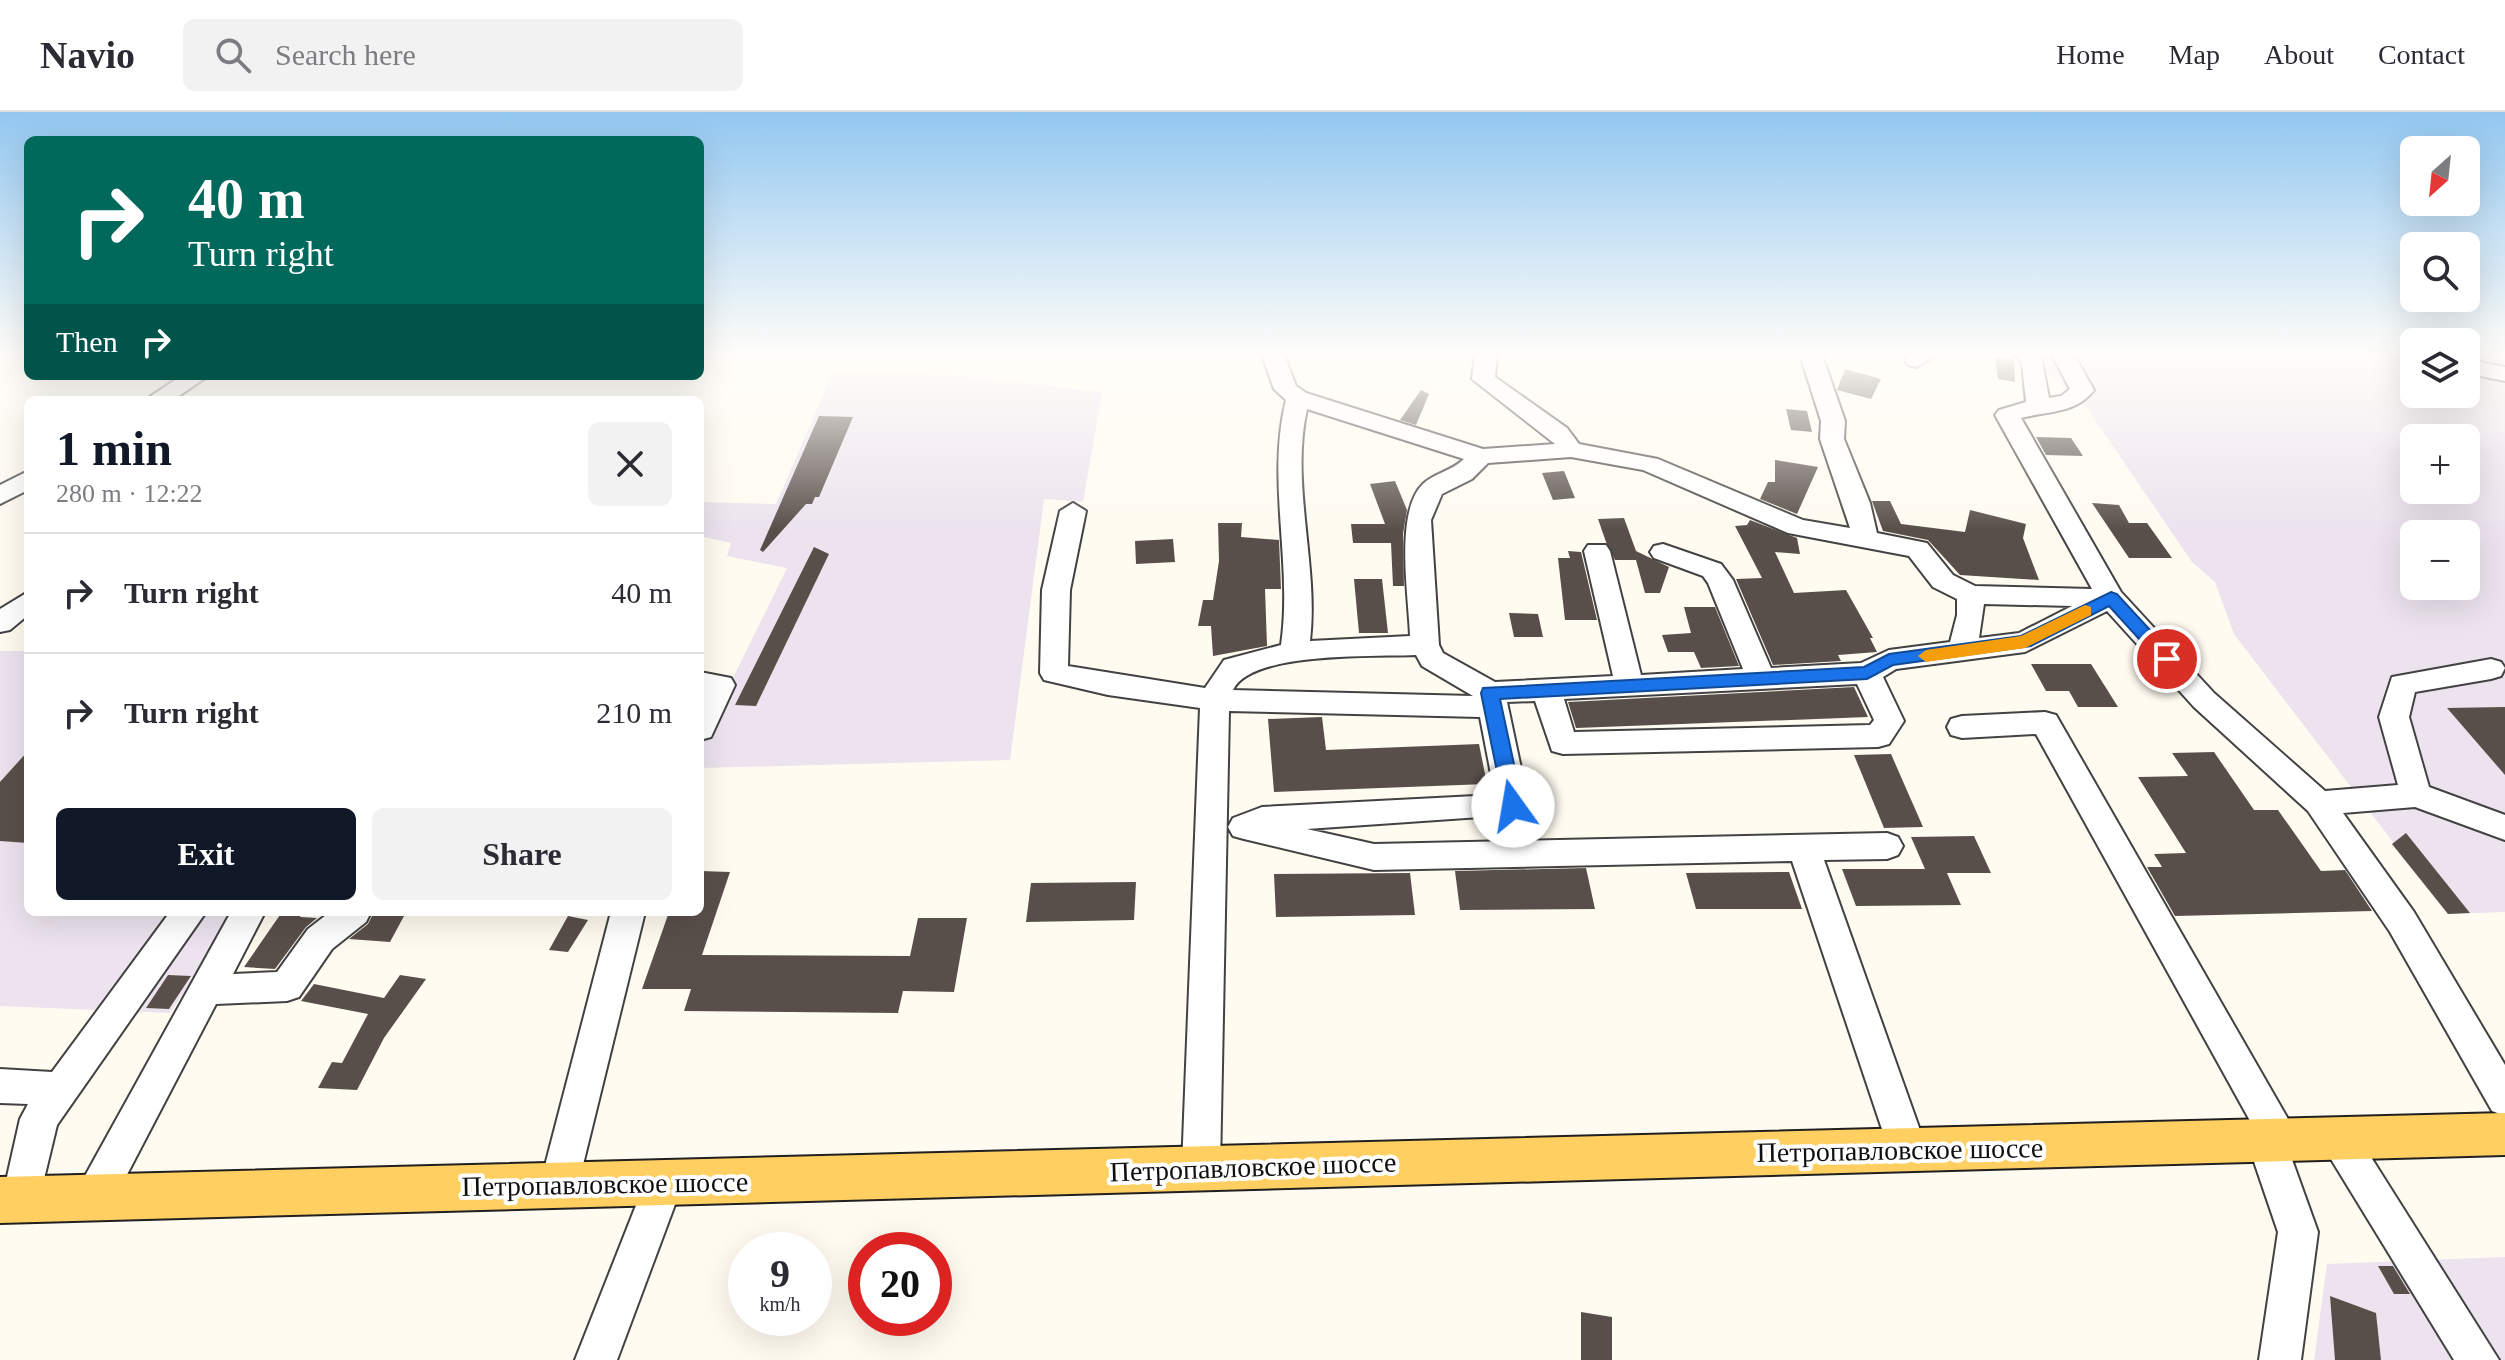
<!DOCTYPE html>
<meta charset="utf-8">
<style>
:root{--surface:#fff;--page:#f2f2f3;--text:#2b2b33;--muted:#7c7c81;--line:#e1e1e2;--accent:#111827}
body{margin:0;font-family:Georgia,serif;background:var(--page);color:var(--text);height:100vh;display:flex;flex-direction:column;font-size:30px;white-space:nowrap}
*{box-sizing:border-box;margin:0}
p{font-size:26px;color:var(--muted)}
.icon{flex:none;width:44px;height:44px;fill:none;stroke:currentColor;stroke-width:2;stroke-linecap:round;stroke-linejoin:round}
.map{position:relative;flex:1;overflow:hidden}
.details{position:absolute;left:24px;top:284px;width:680px;height:520px;display:flex;flex-direction:column;background:var(--surface);border-radius:12px;box-shadow:0 8px 32px #0002}
.details>*{flex:none}
.top-card{position:absolute;left:24px;top:24px;width:680px;height:244px;border-radius:12px;box-shadow:0 8px 32px #0002;background:#00695c;color:#fff;overflow:hidden}
.needle{width:52px;rotate:207deg}
.tools{position:absolute;left:2400px;top:24px;display:grid;gap:16px}
.tools a{display:grid;place-items:center;width:80px;height:80px;border-radius:12px;background:var(--surface);box-shadow:0 8px 32px #0002;font-size:40px}
.speed{position:absolute;left:728px;top:1120px;display:flex;gap:16px;font-size:40px;font-weight:700;text-align:center}
.speed>*{display:grid;place-content:center;width:104px;height:104px;border-radius:50%;background:var(--surface);box-shadow:0 8px 32px #0002;line-height:1}
.speed small{font-size:20px;font-weight:400}
.speed .limit{border:12px solid #d22;background:#fff;color:#111}
.pin{position:absolute;display:grid;place-items:center;width:68px;height:68px;color:#fff;margin:-34px;border:4px solid #fff;border-radius:50%;box-shadow:0 2px 8px #0007}
.me{position:absolute;width:88px;margin:-44px;rotate:347deg;stroke-linejoin:round;filter:drop-shadow(0 0 6px #0008)}
.turn{display:flex;align-items:center;gap:28px;height:168px;padding:0 32px;font-size:36px}
.turn .icon{width:104px;height:104px;stroke-width:2.5}
.turn b{display:block;font-size:56px;line-height:68px}
.then{display:flex;align-items:center;height:76px;padding:0 32px;background:#0003;gap:16px;font-size:30px}
.round{display:grid;place-items:center;flex:none;width:84px;height:84px;border-radius:12px;background:var(--page)}
.overview{display:flex;align-items:center;justify-content:space-between;height:136px;padding:0 32px}
h1{font-size:48px;font-weight:600;line-height:60px;color:var(--accent)}
.primary-button{display:flex;gap:16px;margin-top:auto;padding:16px 32px}
.primary-button a{flex:1;height:92px;border-radius:12px;background:var(--accent);color:#fff;font-size:32px;font-weight:600;line-height:92px;text-align:center}
.primary-button a+a{background:var(--page);color:var(--text)}
ul{padding:0;list-style:none}
li{display:flex;align-items:center;gap:24px;height:120px;padding:0 32px;border-top:2px solid var(--line)}
li div{flex:1}
li b{display:block;font-size:30px}
li em{font-style:normal}
header{display:flex;align-items:center;gap:48px;box-sizing:border-box;height:112px;padding:0 40px;background:var(--surface);border-bottom:2px solid var(--line)}
header strong{font-size:38px}
nav{display:flex;gap:44px;margin-inline-start:auto;font-size:28px}
.search{width:560px;height:72px;background:var(--page);display:flex;align-items:center;gap:20px;box-sizing:border-box;padding:0 28px;border-radius:12px;color:var(--muted);font-size:30px}
.map>svg:first-child{display:block}
.industrial{fill:#ece3ee;fill-rule:evenodd}
.building{fill:#594f4a}
.lines{fill:none;stroke-linecap:round;stroke-linejoin:round}
.minor-casing{stroke:#424242;stroke-width:4}
.major-casing{stroke:#202020;stroke-width:4}
.minor{fill:#fff;fill-rule:evenodd}
.major{fill:#ffcf61;fill-rule:evenodd}
.route{fill:#1a73e8;stroke:#114b97;stroke-width:2}
.slow{fill:#f59e0b}
.labels{text-anchor:middle;dominant-baseline:central;stroke-width:8;stroke-linejoin:round;paint-order:stroke}
.near-street-label{font-size:28px;fill:#0f0f0f;stroke:#fff}
</style>
<header>
<strong>Navio</strong>
<div class="search"><svg class="icon" aria-label="search" viewBox="0 0 24 24"><circle cx="10" cy="10" r="6"/><path d="M15 15l6 6"/></svg>Search here</div>
<nav><a>Home</a><a>Map</a><a>About</a><a>Contact</a></nav>
</header>
<div class="map">
<svg width="2505" height="1248" viewBox="0 0 2505 1248">
<rect width="100%" height="100%" fill="#fffbf1"/>
<g class="industrial">
<path d="M2028 243H2414V282H2466V243H2505V800L2448 802 2234 522 2215 470 2192 450 2089 299ZM2414 326H2466V378H2414ZM2414 422H2466V474H2414Z"/>
<path d="M833 260 952 263 1102 280 1083 390 1044 387 1010 648 700 656V633L787 456 727 444 731 431 700 424V390L776 392Z"/>
<path d="M0 539H28V800H239L170 901 0 894Z"/>
<path d="M2505 1145V1248H2314L2327 1152Z"/>
</g>
<g class="building">
<path d="M1995 245 2014 247 2015 270 1998 267Z"/>
<path d="M1845 257 1881 267 1871 287 1837 278Z"/>
<path d="M1421 278 1429 282 1416 313 1400 308Z"/>
<path d="M1786 297 1807 299 1812 320 1791 318Z"/>
<path d="M819 304 853 305 819 385H815L812 392H806L763 440 760 438Z"/>
<path d="M2036 325 2071 326 2083 344 2046 343Z"/>
<path d="M1775 348 1818 355 1797 402 1760 387 1768 370H1775Z"/>
<path d="M1564 359 1575 386 1553 388 1542 361Z"/>
<path d="M1395 369 1407 398 1403 422 1404 474H1393L1391 431H1353L1351 412H1385L1370 372Z"/>
<path d="M1872 389H1890L1901 412 1965 420 1970 398 2026 412 2023 426 2039 468 1960 463 1928 428 1883 419Z"/>
<path d="M2092 391 2119 393 2129 411H2147L2172 446H2129Z"/>
<path d="M1624 406 1636 439 1669 455 1660 481H1645L1636 448H1615L1606 430 1598 407Z"/>
<path d="M1750 408 1797 426 1800 442 1775 440 1794 481 1846 478 1873 526H1870L1877 540 1838 543 1841 549 1773 553 1736 467 1762 466 1735 414 1747 413Z"/>
<path d="M1218 411H1242L1241 425 1279 428 1281 477H1265L1267 534 1213 544 1211 514H1198L1203 488H1213L1219 449Z"/>
<path d="M1173 427 1175 450 1136 452 1135 429Z"/>
<path d="M814 435 829 442 756 594 735 593Z"/>
<path d="M1568 439 1581 440 1597 508H1565L1558 446H1570Z"/>
<path d="M1354 467H1382L1388 521H1359Z"/>
<path d="M1684 495H1715L1739 554 1701 556 1694 540H1668L1662 523 1691 521Z"/>
<path d="M1509 501 1538 502 1543 525H1514Z"/>
<path d="M2031 552H2091L2118 595H2078L2069 579H2046Z"/>
<path d="M1854 575 1868 605 1576 616 1568 590Z"/>
<path d="M2505 595V663L2447 596Z"/>
<path d="M1322 605 1326 638 1479 632 1487 672 1274 680 1268 607Z"/>
<path d="M28 639V731L0 729V670Z"/>
<path d="M2214 640 2254 698H2278L2321 759 2345 758 2372 799 2175 804 2147 755H2162L2154 742 2186 741 2138 665 2188 664 2172 641Z"/>
<path d="M1891 642 1923 715 1884 716 1854 643Z"/>
<path d="M2406 721 2470 801 2448 802 2392 732Z"/>
<path d="M1974 724 1991 761H1947L1961 793 1856 794 1842 757H1925L1911 725Z"/>
<path d="M1586 756 1595 797 1460 798 1455 759Z"/>
<path d="M700 759 730 760 702 843 910 844 918 806H967L954 880 903 879 898 901 684 899 691 877H642L669 800H700Z"/>
<path d="M1789 760 1802 797H1696L1686 761Z"/>
<path d="M1410 761 1415 803 1276 805 1274 762Z"/>
<path d="M1136 770 1134 808 1026 810 1031 771Z"/>
<path d="M282 800H303L300 805 317 806 306 815 275 857 244 855Z"/>
<path d="M373 802 404 804 390 830 349 827 368 812Z"/>
<path d="M568 804 588 808 568 840 549 838Z"/>
<path d="M168 863 191 864 169 897 146 896Z"/>
<path d="M400 863 426 867 384 926 357 978 318 976 332 950 342 951 368 902 301 889 314 872 384 886Z"/>
<path d="M2378 1154H2393L2410 1182H2394Z"/>
<path d="M2330 1184 2376 1201 2381 1248H2335Z"/>
<path d="M1581 1200 1612 1205V1248H1581Z"/>
</g>
<g class="lines">
<g class="minor-casing">
<g id="minor">
<path d="M1262 243H1284L1296 274 1306 281 1483 337 1555 332 1472 267 1475 243H1497L1495 265 1567 316 1579 332 1658 347 1803 408 1850 416 1820 327 1821 309 1800 243H1822L1845 309 1844 327 1870 391 1877 421 1927 431 1953 463 1975 474 2092 477 1995 303 1999 298 2026 290 2022 251 2015 243 2041 244 2049 286 2061 284 2070 277 2052 243H2074L2094 278C2076 302 2047 299 2021 306L2121 480 2214 581 2325 679 2398 673 2379 605 2392 565 2491 547 2501 550 2505 556 2501 564 2491 567 2415 580 2409 605 2429 675 2505 703V728L2415 695 2343 701 2414 800 2505 953V1004L2492 999 2390 820 2308 699 2194 595 2107 499 2025 540 1896 557 1883 565 1904 609 1889 632 1878 635 1563 642 1552 639 1535 589 1507 590 1529 694 1524 702 1307 717 1374 732 1887 721 1898 725 1903 734 1898 743 1887 747 1824 748 1927 1038 1922 1051 1908 1056 1894 1051 1889 1038 1792 749 1374 758 1244 727 1233 724 1228 715 1233 706 1262 695 1495 683 1480 605 1229 599 1220 1056 1215 1069 1201 1074 1187 1069 1182 1056 1200 596 1108 583 1044 568 1040 561 1042 478 1060 399 1073 391 1086 399 1070 478 1068 554 1205 576 1224 548 1281 533C1293 452 1266 368 1286 288L1274 277ZM1307 297 1464 347C1452 359 1434 361 1423 372 1394 400 1409 486 1410 524L1310 529C1319 454 1290 372 1307 297ZM1571 345 1643 358 1788 421 1909 444 1933 475 1957 487V503L1950 530 1889 538 1861 551 1771 556 1733 468 1721 452 1663 432 1654 434 1650 440 1654 446 1703 464 1708 471 1743 557 1641 563 1610 439 1606 433H1588L1584 439 1613 564 1495 570 1443 541 1439 533 1431 408 1442 382 1472 367 1488 351ZM1984 492 2072 494 2019 521 1979 526ZM1416 543 1422 554 1473 584 1233 578C1251 539 1376 545 1416 543ZM1857 572 1874 608 1870 613 1574 620 1564 587Z"/>
<path d="M1908 243H1937L1916 255 1908 253 1905 248Z"/>
<path d="M2466 247 2505 255V269L2466 261Z"/>
<path d="M181 264H208L173 288H145Z"/>
<path d="M28 359V378L0 392V373Z"/>
<path d="M28 480V503L10 518 0 520V497Z"/>
<path d="M700 560 731 566 735 573 711 625 700 628 703 581Z"/>
<path d="M2045 600 2056 603 2300 1028 2290 1042 2318 1120 2301 1248H2259L2278 1120 2247 1029 2254 1016 2036 622 1962 626 1951 623 1947 615 1951 607 1962 604Z"/>
<path d="M170 800H206L57 1013 36 1100 22 1106 8 1100 2 1087 20 1007 28 992 0 991V957L52 960Z"/>
<path d="M231 800H265L233 862 277 860 308 817 330 800H371L366 810 332 837 299 885 287 889 216 892 108 1099 94 1105 80 1099 74 1086 80 1073Z"/>
<path d="M611 800H645L578 1073 573 1086 559 1092 545 1086 540 1073Z"/>
<path d="M2339 1009 2352 1015 2499 1248H2454L2326 1039 2320 1027 2326 1015Z"/>
<path d="M664 1053 678 1058 683 1071 617 1248H575L650 1058Z"/>
</g>
</g>
<g class="major-casing">
<path id="major" d="M2505 1001V1043L0 1111V1065Z"/>
</g>
<use href="#minor" class="minor"/>
<use href="#major" class="major"/>
</g>
<linearGradient id="sky" x2="0" y2="1"><stop stop-color="#92c7f0"/><stop offset="0.58" stop-color="#fffdf9"/><stop offset="1" stop-color="#fffdf9" stop-opacity="0"/></linearGradient>
<rect width="2505" height="418" fill="url(#sky)"/>
<path class="route" d="M2111 480 2117 482 2173 543V551H2161L2109 494 2031 534 1893 553 1867 567 1500 587 1523 694 1513 702 1504 694 1481 581 1483 576 1864 555 1889 542 2021 524Z"/>
<path class="slow" d="M2085 493 2091 495V503L2025 536 1926 550 1918 544 1926 538 2021 524Z"/>
<g class="labels">
<g class="near-street-label">
<text transform="translate(1900 1038) rotate(-1)">Петропавловское шоссе</text>
<text transform="translate(1253 1055) rotate(-2)">Петропавловское шоссе</text>
<text transform="translate(605 1072) rotate(-1)">Петропавловское шоссе</text>
</g>
</g>
</svg>
<div class="tools">
<a><svg class="needle" viewBox="-14 -14 28 28"><path d="M0-13l5 13h-10z" fill="#e53935"/><path d="M0 13l5-13h-10z" fill="#7c7c81"/></svg></a>
<a><svg class="icon" aria-label="search" viewBox="0 0 24 24"><circle cx="10" cy="10" r="6"/><path d="M15 15l6 6"/></svg></a>
<a><svg class="icon" aria-label="layers" viewBox="0 0 24 24"><path d="M12 4l9 5-9 5-9-5zM3 14l9 5 9-5"/></svg></a>
<a>+</a>
<a>−</a>
</div>
<div class="speed"><div>9<small>km/h</small></div><div class="limit">20</div></div>
<div class="pin" style="left:2167px;top:547px;background:#d93025"><svg class="icon" aria-label="arrive" viewBox="0 0 24 24"><path d="M6 21V4h12l-3 4 3 4H6"/></svg></div>
<svg class="me" style="left:1513px;top:694px" viewBox="-20 -20 40 40"><circle r="19" fill="#fff"/><path d="M0-13L10 11 0 6-10 11z" fill="#1a73e8"/></svg>
<div class="top-card">
<div class="turn"><svg class="icon" aria-label="right" viewBox="0 0 24 24"><path d="M7 20v-9h11M14 6l5 5-5 5"/></svg><div><b>40 m</b>Turn right</div></div>
<div class="then">Then<svg class="icon" aria-label="right" viewBox="0 0 24 24"><path d="M7 20v-9h11M14 6l5 5-5 5"/></svg></div>
</div>
<section class="details">
<div class="overview"><div><h1>1 min</h1><p>280 m · 12:22</p></div><a class="round"><svg class="icon" aria-label="close" viewBox="0 0 24 24"><path d="M6 6l12 12M18 6L6 18"/></svg></a></div>
<ul>
<li><svg class="icon" aria-label="right" viewBox="0 0 24 24"><path d="M7 20v-9h11M14 6l5 5-5 5"/></svg><div><b>Turn right</b></div><em>40 m</em></li>
<li><svg class="icon" aria-label="right" viewBox="0 0 24 24"><path d="M7 20v-9h11M14 6l5 5-5 5"/></svg><div><b>Turn right</b></div><em>210 m</em></li>
</ul>
<div class="primary-button"><a>Exit</a><a>Share</a></div>
</section>
</div>
